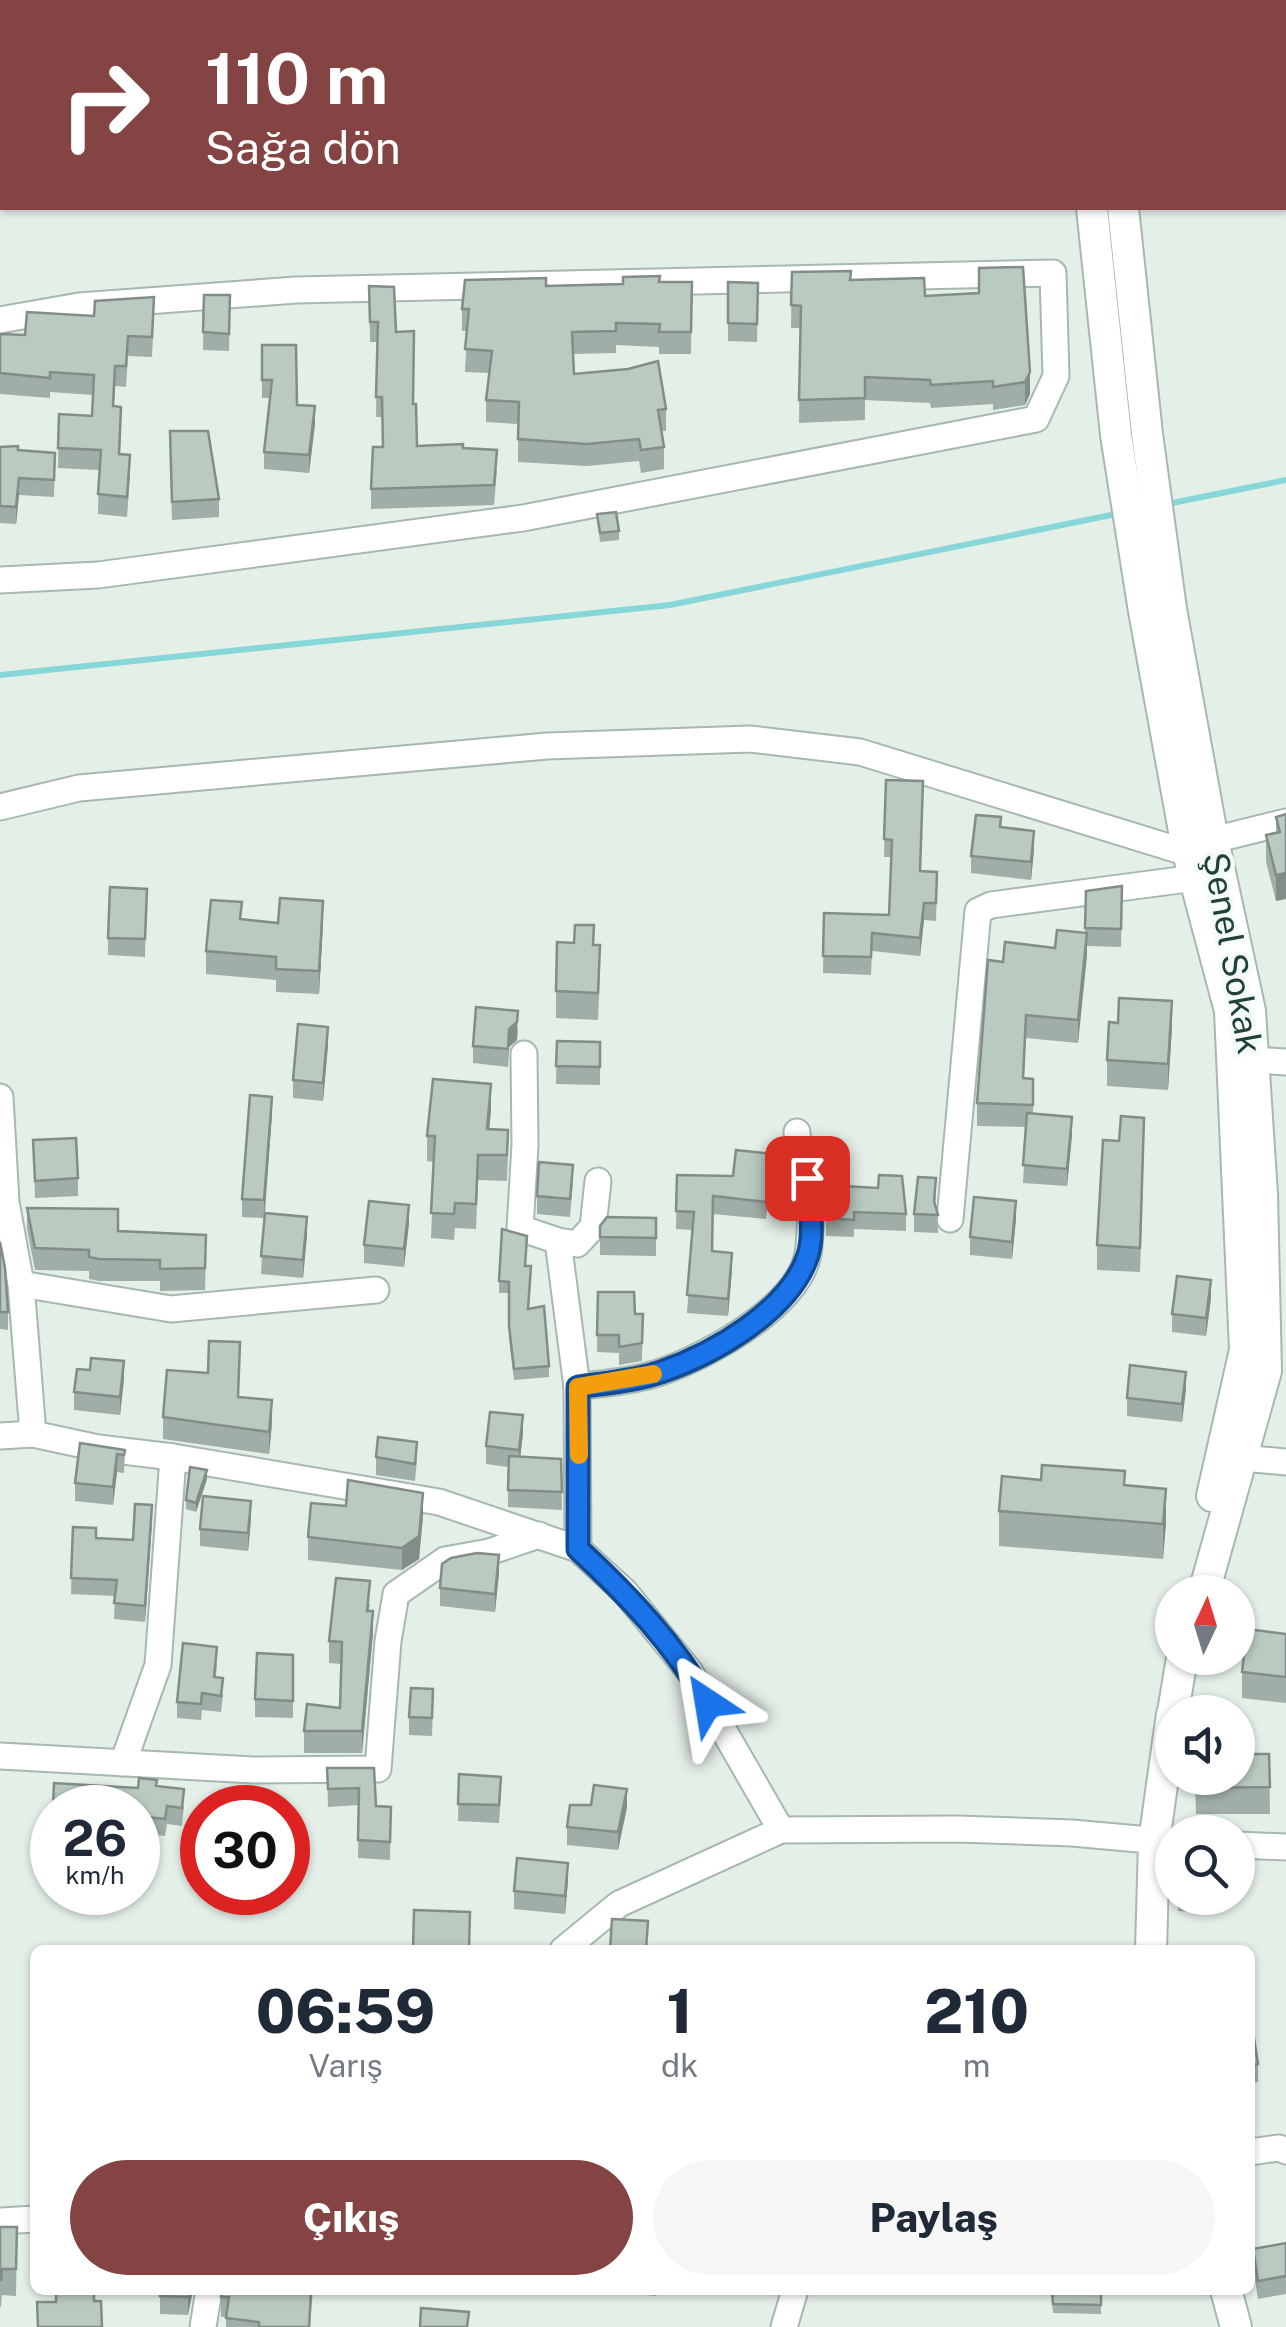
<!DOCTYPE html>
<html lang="tr">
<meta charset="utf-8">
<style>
:root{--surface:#fff;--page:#f6f6f7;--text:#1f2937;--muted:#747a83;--accent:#844443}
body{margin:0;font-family:"Public Sans",sans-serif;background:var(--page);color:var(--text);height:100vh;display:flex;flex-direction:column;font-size:38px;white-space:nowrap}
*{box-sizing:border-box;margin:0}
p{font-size:32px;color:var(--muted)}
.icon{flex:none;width:55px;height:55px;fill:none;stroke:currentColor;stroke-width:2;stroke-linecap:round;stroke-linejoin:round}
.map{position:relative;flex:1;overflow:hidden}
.side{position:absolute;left:30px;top:1945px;width:1225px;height:350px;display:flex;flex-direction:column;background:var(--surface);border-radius:15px;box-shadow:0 2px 8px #0004}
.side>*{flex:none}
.banner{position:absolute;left:0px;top:0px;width:1288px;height:210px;box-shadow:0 2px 8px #0004;background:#844443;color:#fff;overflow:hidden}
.needle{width:65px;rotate:4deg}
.fabs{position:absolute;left:1155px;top:1575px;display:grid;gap:20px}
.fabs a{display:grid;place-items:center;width:100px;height:100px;border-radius:50%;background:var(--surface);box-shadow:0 2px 8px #0004;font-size:50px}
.speed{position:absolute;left:30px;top:1785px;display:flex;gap:20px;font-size:50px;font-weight:700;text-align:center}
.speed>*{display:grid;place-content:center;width:130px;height:130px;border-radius:50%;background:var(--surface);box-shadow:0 2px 8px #0004;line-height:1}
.speed small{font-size:25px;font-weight:400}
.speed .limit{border:15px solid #d22;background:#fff;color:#111}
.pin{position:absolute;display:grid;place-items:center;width:85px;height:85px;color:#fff;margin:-42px;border-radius:20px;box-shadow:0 5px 15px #0006}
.me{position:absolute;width:110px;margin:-55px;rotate:327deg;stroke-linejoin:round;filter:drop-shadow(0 0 8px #0008)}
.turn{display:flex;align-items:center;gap:35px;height:210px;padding:0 40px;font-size:45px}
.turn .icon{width:130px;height:130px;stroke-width:2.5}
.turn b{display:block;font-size:70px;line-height:85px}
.eta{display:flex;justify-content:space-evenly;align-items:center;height:170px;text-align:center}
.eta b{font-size:60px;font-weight:800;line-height:70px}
.cta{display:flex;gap:20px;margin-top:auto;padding:20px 40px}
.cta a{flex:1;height:115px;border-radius:60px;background:var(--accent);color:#fff;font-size:40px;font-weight:800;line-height:115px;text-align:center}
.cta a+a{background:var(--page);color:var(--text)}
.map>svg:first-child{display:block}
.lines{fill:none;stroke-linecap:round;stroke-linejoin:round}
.stream{stroke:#87d7d8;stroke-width:6}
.minor-casing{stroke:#a6b8af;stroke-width:29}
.tertiary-casing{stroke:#a6b8af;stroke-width:34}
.minor{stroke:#fff;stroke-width:25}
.tertiary{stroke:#fff;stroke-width:30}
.wall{fill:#9faea6}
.shaded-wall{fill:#828d87}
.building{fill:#b9cac1;stroke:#828d87;stroke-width:2.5}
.route-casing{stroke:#114b97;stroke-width:25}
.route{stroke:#1a73e8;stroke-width:18}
.slow{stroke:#f59e0b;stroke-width:18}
.labels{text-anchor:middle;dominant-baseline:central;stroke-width:9;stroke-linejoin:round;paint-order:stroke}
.street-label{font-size:35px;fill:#214235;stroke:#f5fbf7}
</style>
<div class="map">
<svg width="1286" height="2327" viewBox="0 0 1286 2327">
<rect width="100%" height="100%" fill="#e4efe8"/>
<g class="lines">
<g class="stream">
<path d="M1167 504 1286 480"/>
<path d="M0 675 670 605 1121 513"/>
</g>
<g class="minor-casing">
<g id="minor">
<path d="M0 320 79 306 296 290 1053 273 1056 376 1036 419 523 518 98 575 0 580"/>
<path d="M0 807 79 788 547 746 750 739 860 752 1188 853"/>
<path d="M1213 840 1286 822"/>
<path d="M524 1054 525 1145 520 1228 558 1241 577 1244 593 1227 598 1181"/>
<path d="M1253 1060 1286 1062"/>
<path d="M0 1097 6 1202 21 1284 33 1434"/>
<path d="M950 1219 978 911 991 905 1195 878"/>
<path d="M558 1241 577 1387 578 1549"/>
<path d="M21 1284 171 1309 376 1290"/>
<path d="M577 1387C605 1383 635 1381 661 1372 709 1355 805 1304 809 1247 811 1225 811 1199 806 1177 803 1160 797 1149 797 1132"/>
<path d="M0 1436 33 1434 98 1448 173 1457 439 1502 578 1549 625 1592 690 1672 781 1830"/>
<path d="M1242 1458 1286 1462"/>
<path d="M0 1756 253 1770 378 1769 388 1641 396 1594 445 1560 489 1552 539 1535"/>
<path d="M123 1763 158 1665 173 1457"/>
<path d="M1238 1845 1286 1847"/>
<path d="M563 1950 619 1904 781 1830 958 1829 1072 1833 1172 1842"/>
<path d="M1250 2152 1279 2148 1286 2151"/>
<path d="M0 2221 35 2219"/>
<path d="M203 2327 209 2290"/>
<path d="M784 2327 795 2290"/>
</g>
</g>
<g class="tertiary-casing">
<g id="tertiary">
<path d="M1064 0V2"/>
<path d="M1099 0 1100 2"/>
<path d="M1092 208 1116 435 1144 611 1188 853 1230 1011 1245 1350 1212 1496"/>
<path d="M1123 208 1147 434 1171 609 1213 840 1250 1011 1262 1194 1266 1371 1204 1592"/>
<path d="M1173 1712 1182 1658"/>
<path d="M1151 1950 1154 1842 1172 1714"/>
<path d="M1226 2290 1236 2327"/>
</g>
</g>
<use href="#minor" class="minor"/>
<use href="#tertiary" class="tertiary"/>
</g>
<g class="wall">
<path d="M1023 267 1030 394 1025 405 993 410V404L931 408 930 403 865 400V420L799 423 800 328H791L792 272 851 280 925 296 979 293Z"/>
<path d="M659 282H692L691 354H659V347L616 345V353L573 354 574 374 666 409V431H662L664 447V469L641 473 639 461 587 466 518 462V424L486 422V400L489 373 465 372 467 331H462V309L546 286Z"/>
<path d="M728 282 758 283 757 342 728 341Z"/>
<path d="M369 286 396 332 413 404 417 446 463 448 497 470 494 505 371 509V489L382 447V417H376L377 342H370Z"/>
<path d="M204 295H230L229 351 203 350Z"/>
<path d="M94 316 154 317 152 357 128 356 126 387 115 386 114 406 121 427 120 454 130 476 127 517 98 514 99 470 58 468 59 414 92 416 93 395 50 392V398L0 394V334L25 335Z"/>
<path d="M262 345 297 405 315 424 309 473 264 469V452L270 398H262Z"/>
<path d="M0 447 18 450 55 453 54 497 19 495 16 524 0 523Z"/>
<path d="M170 449 219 499V517L172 520Z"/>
<path d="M597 514 619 531V540L600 542Z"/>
<path d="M886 780 921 871 937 890 936 921 924 920 920 956 872 951 871 975 823 973 824 913 889 915 892 857H884Z"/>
<path d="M1286 814 1276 901 1266 862V835L1276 833V817Z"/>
<path d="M1001 827 1034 849 1031 880 971 873V856Z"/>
<path d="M1122 886 1121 947 1087 946 1078 1043 1026 1038 1024 1078 1033 1079V1114L1072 1135 1067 1186 1023 1183 1026 1127 977 1126V1103L1003 962 1055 948 1085 932 1086 891Z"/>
<path d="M147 889 145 957 108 955V938Z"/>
<path d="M242 920 278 923 323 924 319 994 276 992V980L206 974V951Z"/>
<path d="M594 945 600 972 598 1020 556 1018V991Z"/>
<path d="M1172 1027 1168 1090 1107 1086V1060Z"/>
<path d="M518 1029 517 1040 509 1047 508 1067 473 1063V1046Z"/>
<path d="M557 1041 600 1042V1085L556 1084Z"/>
<path d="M328 1045 323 1101 293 1098V1080Z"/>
<path d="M491 1110 489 1129 508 1155 507 1181 478 1180 476 1229 455 1228 454 1240 431 1238 434 1162 427 1161V1136Z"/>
<path d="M272 1114 265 1213 307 1235 303 1278 261 1274 264 1218 242 1217V1199Z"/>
<path d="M33 1140 78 1178V1196L35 1198Z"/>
<path d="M1144 1143 1140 1272 1097 1270V1245Z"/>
<path d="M782 1173 778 1204 768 1203 766 1219 713 1214 712 1251 732 1270 728 1316 687 1313 693 1230 676 1229 677 1175 733 1176Z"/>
<path d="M573 1183 570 1217 537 1214V1196Z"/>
<path d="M826 1185 906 1214V1231L854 1229V1237L826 1236Z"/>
<path d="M936 1195 935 1205 938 1215V1233L914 1232V1214Z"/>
<path d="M27 1208 118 1231 206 1256 205 1290 160 1291V1281H99L89 1279V1271L35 1270 27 1229Z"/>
<path d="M656 1218V1256L600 1255V1226Z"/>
<path d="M1016 1219 1012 1259 970 1255V1237Z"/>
<path d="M409 1223 404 1267 364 1263V1245Z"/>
<path d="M0 1242 8 1312V1330L0 1329Z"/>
<path d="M526 1266 529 1308 549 1366V1377L514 1380 509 1338V1293H499V1281Z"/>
<path d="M598 1292 635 1314H643L642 1361 619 1365V1353L597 1352Z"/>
<path d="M1211 1298 1206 1336 1172 1332V1314Z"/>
<path d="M90 1370 124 1379 120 1415 74 1410V1392Z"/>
<path d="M208 1373 272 1423 269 1454 163 1439V1417Z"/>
<path d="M1186 1389 1182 1422 1127 1416V1398Z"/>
<path d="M523 1433 520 1457 561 1459 562 1510 508 1507V1467L486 1464V1446Z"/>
<path d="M125 1450 124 1473 117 1472 113 1505 75 1501V1483Z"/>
<path d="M376 1457 417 1459 415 1481 376 1475Z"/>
<path d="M207 1479 196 1512 186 1509V1500Z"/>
<path d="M1125 1485 1166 1523 1163 1559 999 1546V1511Z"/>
<path d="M423 1516 419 1559 402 1570 308 1560V1537Z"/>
<path d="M251 1519 248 1551 200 1546V1529Z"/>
<path d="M152 1522 145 1622 114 1619 115 1596 71 1594 73 1527 96 1538 133 1540Z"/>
<path d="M499 1573 495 1612 440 1606V1588Z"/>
<path d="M370 1603 369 1611 373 1633 362 1753H304V1731L340 1708 341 1664 329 1663V1641Z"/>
<path d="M1286 1634V1703L1242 1698V1672Z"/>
<path d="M293 1655V1718L255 1717V1699Z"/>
<path d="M217 1663 216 1677 223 1695 221 1712 202 1710 201 1720 177 1718V1702Z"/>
<path d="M433 1707 432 1736 409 1735V1717Z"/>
<path d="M1269 1754 1270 1814H1196L1195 1778Z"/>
<path d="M327 1768H374L376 1806 391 1807 390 1860 358 1858 359 1805 328 1807Z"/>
<path d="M459 1774 501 1794 499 1823 458 1821Z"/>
<path d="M157 1786 184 1806 182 1826 167 1824 165 1836 138 1833V1788Z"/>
<path d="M627 1807 618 1850 567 1845V1827Z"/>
<path d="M568 1881 565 1914 514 1909V1891Z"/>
<path d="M1178 1898H1214L1213 1913 1178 1911Z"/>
<path d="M1250 2019 1258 2064V2082L1250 2083Z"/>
<path d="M0 2227H17L16 2296 2 2295 1 2307H0Z"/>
<path d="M1286 2243V2294L1258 2299 1253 2267V2249Z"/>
<path d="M160 2290H193L188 2315 160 2314Z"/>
<path d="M313 2290 310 2327H226V2317H221V2297Z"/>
<path d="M620 2290H657L656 2296 620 2292Z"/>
<path d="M1051 2290H1123V2293L1101 2292V2314L1053 2313Z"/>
</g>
<g class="shaded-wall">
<path d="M1030 372V394L1025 405V382Z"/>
<path d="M315 406V424L309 473V455Z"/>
<path d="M19 478V495L16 524V507Z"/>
<path d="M1034 831V849L1031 880V862Z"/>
<path d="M1286 873V899L1276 901V875Z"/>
<path d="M323 901V924L319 994V971Z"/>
<path d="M924 903V920L920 956V938Z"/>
<path d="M1087 933V956L1078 1043V1020Z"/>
<path d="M1172 1001V1027L1168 1090V1064Z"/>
<path d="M518 1011 517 1040 509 1047 508 1067 509 1029Z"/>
<path d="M328 1027V1045L323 1101V1083Z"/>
<path d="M491 1084V1110L487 1154V1129Z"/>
<path d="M272 1097V1114L264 1218V1200Z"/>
<path d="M1072 1117V1135L1067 1186V1169Z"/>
<path d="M782 1155V1173L778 1204V1186Z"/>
<path d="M1016 1201V1219L1012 1259V1242Z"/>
<path d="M409 1205V1223L404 1267V1249Z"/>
<path d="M307 1217V1235L303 1278V1260Z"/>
<path d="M732 1253V1270L728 1316V1299Z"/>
<path d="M1211 1280V1298L1206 1336V1318Z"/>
<path d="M124 1361V1379L120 1415V1397Z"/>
<path d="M1186 1372V1389L1182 1422V1404Z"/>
<path d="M272 1400V1423L269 1454V1432Z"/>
<path d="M523 1415V1433L519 1468V1450Z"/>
<path d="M117 1454V1472L113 1505V1487Z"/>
<path d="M207 1470V1479L196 1512V1503Z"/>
<path d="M1166 1489V1523L1163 1559V1524Z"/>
<path d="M423 1493V1516L419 1559 402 1570V1548Z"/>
<path d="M251 1501V1519L248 1551V1533Z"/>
<path d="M152 1505V1522L145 1622V1606Z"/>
<path d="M499 1555V1573L495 1612V1594Z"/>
<path d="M373 1611V1633L362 1753V1731Z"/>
<path d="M627 1789V1807L618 1850V1832Z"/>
<path d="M568 1863V1881L565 1914V1896Z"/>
<path d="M190 2290H193L188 2315V2297Z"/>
</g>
<g class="building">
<path d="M1023 267 1030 372 1025 382 993 387V381L931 385 930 380 865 377V398L799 400 801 306 791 305 792 272 851 271 850 280 924 278 925 296 979 293V268Z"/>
<path d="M660 276 659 282H692L691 332H659L660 324 616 323V331L572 332 574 374 628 369 658 361 666 409 658 410 664 447 641 450 639 439 587 444 518 439 519 402 486 400 492 351 465 349 469 309H462L465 280 546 278V286L623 284V277Z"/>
<path d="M728 282 758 283 757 324 728 323Z"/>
<path d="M369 286 394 287 396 332 414 331 413 404H416L417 446 463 444V448L497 450 494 485 371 489 373 447H383L382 397H376L378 322H370Z"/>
<path d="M204 295H230L229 334 203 332Z"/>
<path d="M154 297 152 337 128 336 126 366H115L113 406 121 407 119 454 130 455 127 497 98 494 101 450 58 448 59 414 92 416 94 375 50 372V378L0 373V334L25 335 27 312 94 316 95 301Z"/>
<path d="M262 345H296L297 405 315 406 309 455 264 452 272 380H262Z"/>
<path d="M170 431H208L219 499 172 502Z"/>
<path d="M18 446V450L55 453 54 480 19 478 16 507 0 506V447Z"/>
<path d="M616 512 619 531 600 533 597 514Z"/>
<path d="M886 780 923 781 920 871 937 872 936 903H924L920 938 872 933 871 957 823 956 824 913 889 915 892 840 884 839Z"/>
<path d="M1286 814V873L1276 875 1266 835 1280 832 1276 817Z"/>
<path d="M976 815 1001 817 1000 827 1034 831 1031 862 971 856Z"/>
<path d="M1122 886 1121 929 1085 928 1086 891Z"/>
<path d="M110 887 147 889 145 939 108 938Z"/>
<path d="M280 898 323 901 319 971 276 969V957L206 951 211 900 242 902 240 919 278 923Z"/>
<path d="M575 925H594L593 945H600L598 993 556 991 557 942 574 943Z"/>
<path d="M1057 930 1087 933 1078 1020 1026 1015 1023 1078 1033 1079V1105L977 1103 988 960 1003 962 1005 942 1055 948Z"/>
<path d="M1119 998 1172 1001 1168 1064 1107 1060 1109 1022 1118 1023Z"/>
<path d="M476 1007 518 1011 517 1022 509 1029 508 1049 473 1046Z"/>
<path d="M298 1024 328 1027 323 1083 293 1080Z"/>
<path d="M557 1041 600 1042V1067L556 1066Z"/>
<path d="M433 1079 491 1084 487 1129 508 1130 507 1155H478L476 1204 455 1203 454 1214 431 1213 435 1136H427Z"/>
<path d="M250 1095 272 1097 264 1200 242 1199Z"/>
<path d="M1027 1113 1072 1117 1067 1169 1023 1165Z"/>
<path d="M1121 1116 1144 1118 1140 1248 1097 1245 1103 1140 1119 1141Z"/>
<path d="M76 1138 78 1178 35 1181 33 1140Z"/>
<path d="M736 1150 782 1155 778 1186 768 1185 766 1202 713 1196 712 1251 732 1253 728 1299 687 1295 694 1212 676 1211 677 1175 733 1176Z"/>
<path d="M539 1162 573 1165 570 1199 537 1196Z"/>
<path d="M879 1175 902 1176 906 1214 854 1212V1220L826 1218V1185L878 1188Z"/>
<path d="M918 1177 936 1178 934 1201 938 1215 914 1214Z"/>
<path d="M974 1197 1016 1201 1012 1242 970 1237Z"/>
<path d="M369 1201 409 1205 404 1249 364 1245Z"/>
<path d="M27 1208 118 1209V1231L206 1235 205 1268 160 1269V1260L99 1259 89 1257V1250L35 1248Z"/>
<path d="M265 1213 307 1217 303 1260 261 1256Z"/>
<path d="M607 1217 656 1218V1238L600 1237V1226Z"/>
<path d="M502 1229 527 1236 525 1266H531L528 1309 544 1306 549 1366 514 1369 509 1326V1282L499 1281Z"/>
<path d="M0 1242 5 1268 8 1312H0Z"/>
<path d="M1177 1276 1211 1280 1206 1318 1172 1314Z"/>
<path d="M598 1292H634L635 1314H643L642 1343 619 1347V1335H597Z"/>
<path d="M209 1341 240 1342 238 1397 272 1400 269 1432 163 1417 167 1370 208 1373Z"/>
<path d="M91 1358 124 1361 120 1397 74 1392 77 1369 90 1370Z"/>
<path d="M1130 1365 1186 1372 1182 1404 1127 1398Z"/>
<path d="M490 1412 523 1415 519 1450 486 1446Z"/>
<path d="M378 1437 417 1442 415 1464 376 1457Z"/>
<path d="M80 1443 125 1450 124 1455 117 1454 113 1487 75 1483Z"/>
<path d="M509 1456 561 1459 562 1492 508 1490Z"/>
<path d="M1042 1465 1125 1471 1124 1485 1166 1489 1163 1524 999 1511 1002 1476 1041 1480Z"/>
<path d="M190 1467 207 1470 196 1503 186 1500Z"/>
<path d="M348 1480 423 1493 419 1536 402 1548 308 1537 311 1503 346 1506Z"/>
<path d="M203 1496 251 1501 248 1533 200 1529Z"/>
<path d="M135 1504 152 1505 145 1606 114 1603 117 1580 71 1578 73 1527 96 1528V1538L133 1540Z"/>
<path d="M477 1553 499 1555 495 1594 440 1588 442 1564 451 1558Z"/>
<path d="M336 1578 370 1581 367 1611H373L362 1731H304L307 1704 340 1708 342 1642 329 1641Z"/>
<path d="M1247 1629 1286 1634V1677L1242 1672Z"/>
<path d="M183 1643 217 1647 214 1677 223 1678 221 1696 202 1693 201 1704 177 1702Z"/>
<path d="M257 1653 293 1655V1701L255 1699Z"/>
<path d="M411 1688 433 1689 432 1718 409 1717Z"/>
<path d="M1238 1754H1269L1270 1787 1196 1788V1778H1238Z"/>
<path d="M327 1768H374L376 1806 391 1807 390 1842 358 1840 359 1788 328 1789Z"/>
<path d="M459 1774 501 1777 499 1805 458 1804Z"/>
<path d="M139 1778 157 1780 156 1786 184 1789 182 1808 167 1806 165 1819 138 1816V1808H53L54 1783 138 1788Z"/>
<path d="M594 1785 627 1789 618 1832 567 1827 570 1805H591Z"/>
<path d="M517 1858 568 1863 565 1896 514 1891Z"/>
<path d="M414 1910 470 1912 469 1950H413Z"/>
<path d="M612 1919 648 1921 646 1950H610Z"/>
<path d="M1251 2019 1258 2064 1250 2066V2019Z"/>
<path d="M0 2227H17L16 2269H2L1 2280H0Z"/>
<path d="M1286 2243V2276L1258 2281 1253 2249Z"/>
<path d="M56 2290H94V2301H101L102 2327H38L37 2302H56Z"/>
<path d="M160 2290H190L188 2297 160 2296Z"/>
<path d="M222 2290H311L309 2327H259V2322L226 2318 229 2297H221Z"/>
<path d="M1052 2290H1101V2305L1053 2304Z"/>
<path d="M421 2308 469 2312 467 2327H420Z"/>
</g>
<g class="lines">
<g class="route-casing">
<path id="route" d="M708 1703C674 1644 628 1595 578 1549V1387C605 1383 635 1381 661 1372 713 1354 790 1311 808 1255 815 1232 809 1201 807 1178"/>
</g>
<use href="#route" class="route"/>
<path class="slow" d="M579 1455 578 1387 653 1374"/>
</g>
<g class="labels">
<g class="street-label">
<text transform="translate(1233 953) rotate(80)">Şenel Sokak</text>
</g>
</g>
</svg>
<div class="fabs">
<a><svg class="needle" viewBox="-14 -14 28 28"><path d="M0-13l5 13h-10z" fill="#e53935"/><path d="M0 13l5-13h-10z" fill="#747a83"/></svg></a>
<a><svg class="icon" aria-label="sound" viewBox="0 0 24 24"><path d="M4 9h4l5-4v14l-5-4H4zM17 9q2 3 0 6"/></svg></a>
<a><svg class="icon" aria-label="search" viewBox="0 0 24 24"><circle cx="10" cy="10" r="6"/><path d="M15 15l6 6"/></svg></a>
</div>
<div class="speed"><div>26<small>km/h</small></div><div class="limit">30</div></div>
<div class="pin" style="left:807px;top:1178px;background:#d93025"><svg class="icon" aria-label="arrive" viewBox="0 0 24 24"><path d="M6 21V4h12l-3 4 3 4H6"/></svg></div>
<svg class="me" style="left:708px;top:1703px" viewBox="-20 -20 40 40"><path d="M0-17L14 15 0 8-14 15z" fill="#1a73e8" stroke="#fff" stroke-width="4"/></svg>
<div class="banner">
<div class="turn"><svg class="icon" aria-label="right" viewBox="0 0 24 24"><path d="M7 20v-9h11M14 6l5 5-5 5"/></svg><div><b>110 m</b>Sağa dön</div></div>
</div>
<section class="side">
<div class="eta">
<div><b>06:59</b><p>Varış</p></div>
<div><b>1</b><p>dk</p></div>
<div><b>210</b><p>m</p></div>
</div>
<div class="cta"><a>Çıkış</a><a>Paylaş</a></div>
</section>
</div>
